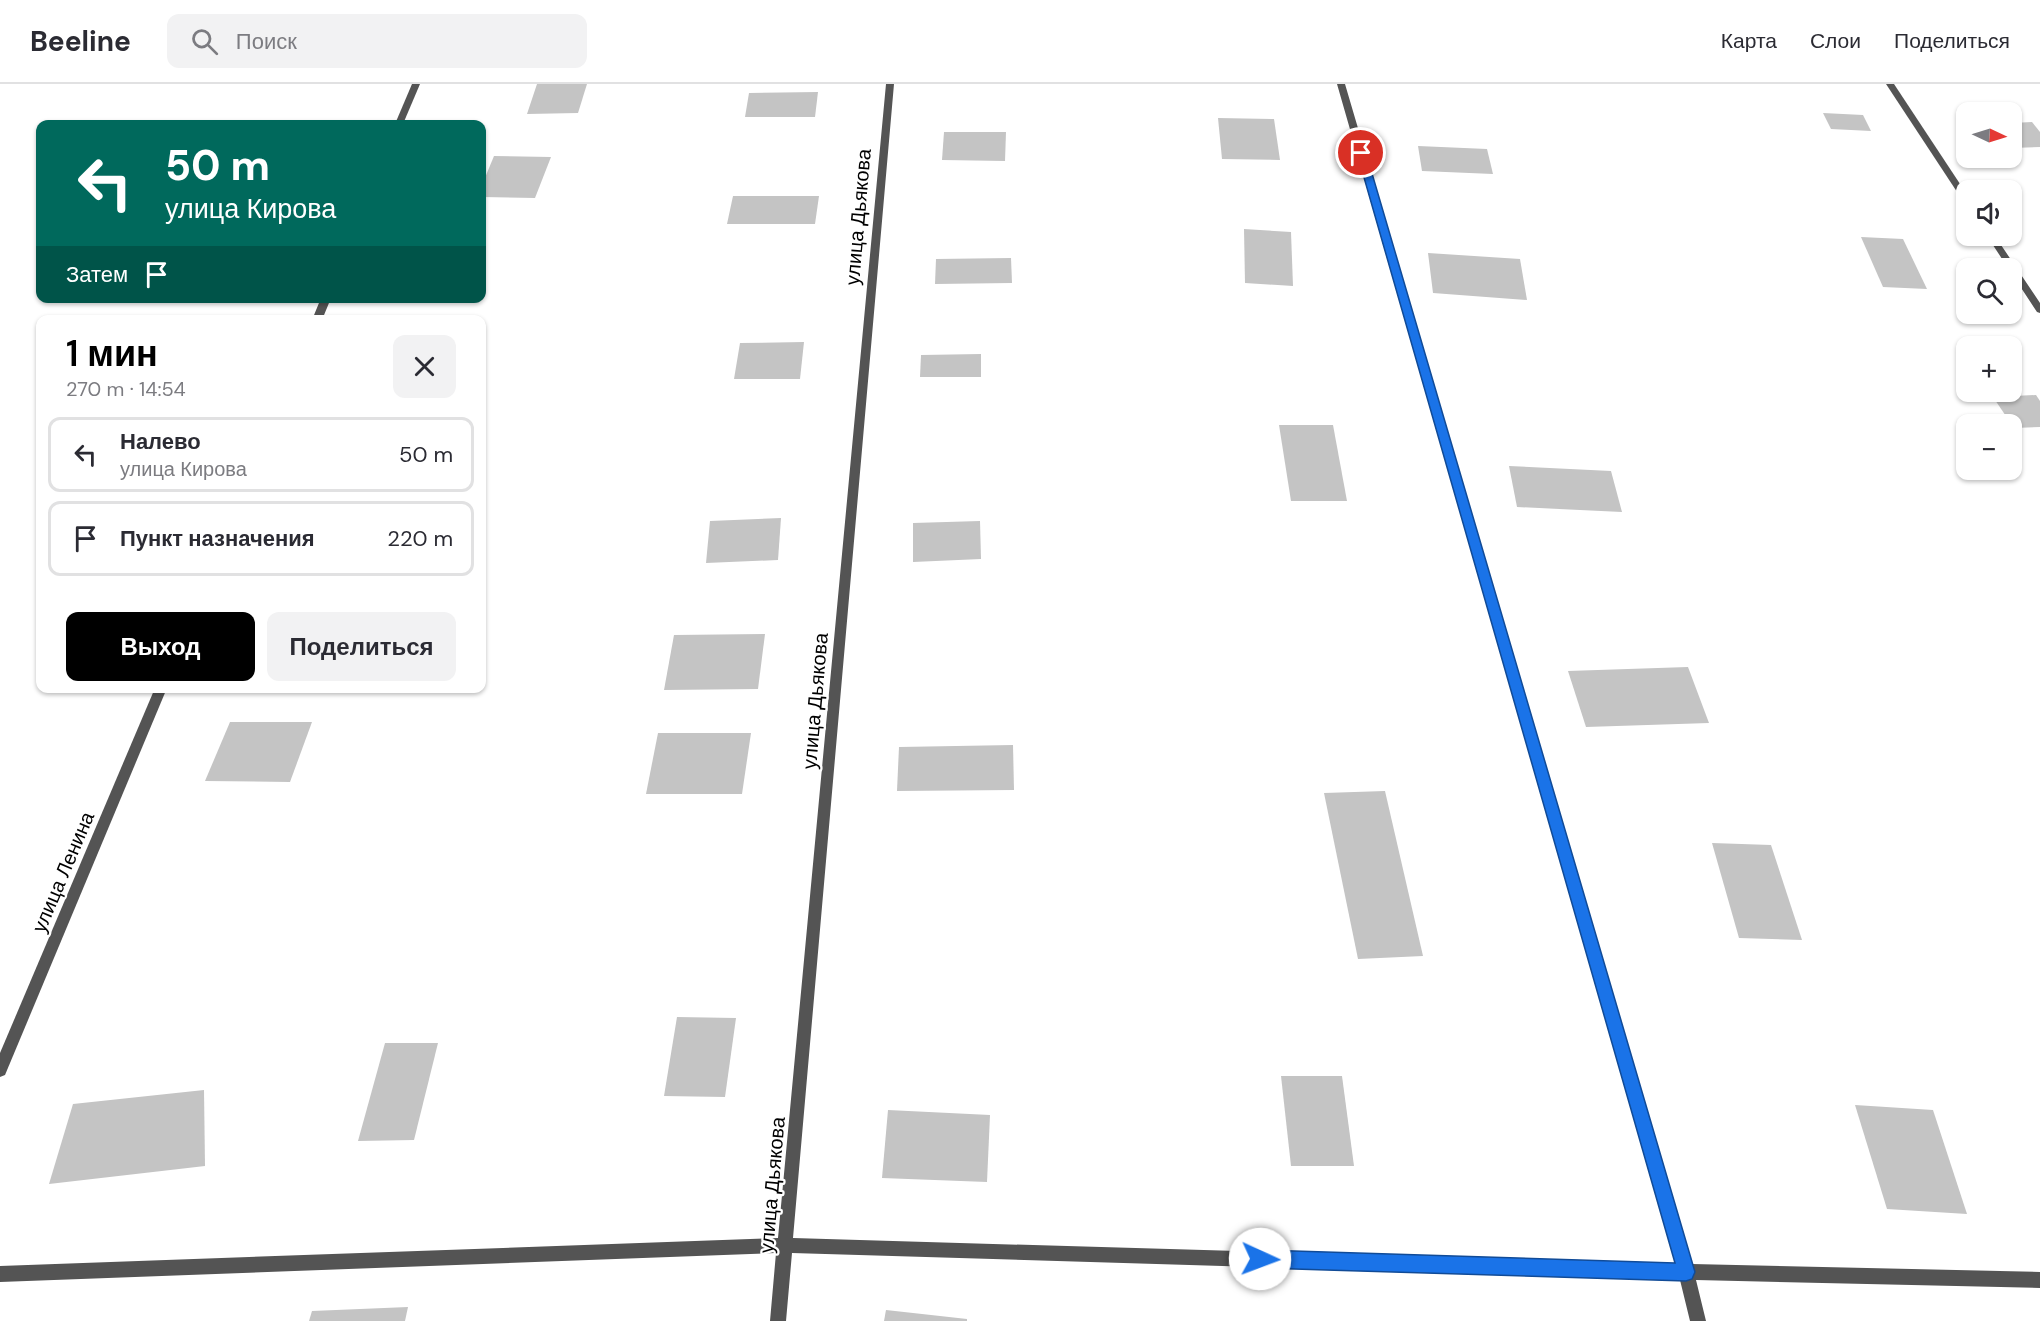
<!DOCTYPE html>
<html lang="ru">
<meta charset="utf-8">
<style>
:root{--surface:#fff;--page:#f2f2f3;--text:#2b2b33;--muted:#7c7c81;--line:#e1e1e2;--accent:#000}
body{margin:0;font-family:"DM Sans",sans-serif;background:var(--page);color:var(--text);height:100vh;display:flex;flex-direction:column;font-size:22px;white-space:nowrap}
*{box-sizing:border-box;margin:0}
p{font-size:20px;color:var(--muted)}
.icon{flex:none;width:33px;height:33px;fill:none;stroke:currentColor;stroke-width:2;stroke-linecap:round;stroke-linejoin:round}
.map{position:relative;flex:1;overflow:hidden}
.panel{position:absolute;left:36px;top:231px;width:450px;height:378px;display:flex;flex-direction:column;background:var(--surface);border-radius:12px;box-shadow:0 2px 4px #0004}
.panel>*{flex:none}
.guide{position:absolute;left:36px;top:36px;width:450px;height:183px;border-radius:12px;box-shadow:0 2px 4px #0004;background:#00695c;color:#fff;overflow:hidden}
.needle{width:39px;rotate:94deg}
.controls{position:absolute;left:1956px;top:18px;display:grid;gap:12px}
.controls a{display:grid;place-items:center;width:66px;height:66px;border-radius:12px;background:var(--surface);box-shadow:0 2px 4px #0004;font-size:30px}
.pin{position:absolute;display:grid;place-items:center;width:51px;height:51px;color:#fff;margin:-26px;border:3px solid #fff;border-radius:50%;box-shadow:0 2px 6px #0007}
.me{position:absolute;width:66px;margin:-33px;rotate:92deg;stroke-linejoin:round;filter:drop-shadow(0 0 4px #0008)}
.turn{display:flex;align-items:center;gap:21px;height:126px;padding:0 30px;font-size:27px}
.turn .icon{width:78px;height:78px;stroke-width:2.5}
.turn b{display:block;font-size:42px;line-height:51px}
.then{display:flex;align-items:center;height:57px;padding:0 30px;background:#0003;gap:12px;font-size:22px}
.round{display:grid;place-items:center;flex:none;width:63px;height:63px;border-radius:12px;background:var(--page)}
.summary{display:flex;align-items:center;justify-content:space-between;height:102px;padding:0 30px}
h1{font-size:36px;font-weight:600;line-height:45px;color:var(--accent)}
.action{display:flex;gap:12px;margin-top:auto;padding:12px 30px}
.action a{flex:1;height:69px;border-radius:12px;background:var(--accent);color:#fff;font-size:24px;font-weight:600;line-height:69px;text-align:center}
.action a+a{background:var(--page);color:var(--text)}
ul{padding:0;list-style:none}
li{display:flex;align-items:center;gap:18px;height:75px;margin:0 12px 9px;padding:0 18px;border:3px solid var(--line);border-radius:12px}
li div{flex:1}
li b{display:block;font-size:22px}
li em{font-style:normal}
header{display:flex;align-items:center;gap:36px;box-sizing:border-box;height:84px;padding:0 30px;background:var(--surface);border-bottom:2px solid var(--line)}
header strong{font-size:28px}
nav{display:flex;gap:33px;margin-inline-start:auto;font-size:21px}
.search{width:420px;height:54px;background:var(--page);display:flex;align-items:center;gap:15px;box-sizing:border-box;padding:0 21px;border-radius:12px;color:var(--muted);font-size:22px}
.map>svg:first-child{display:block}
.building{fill:#c4c4c4}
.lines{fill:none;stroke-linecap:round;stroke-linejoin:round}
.street{fill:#545454;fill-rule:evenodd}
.route{fill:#1a73e8;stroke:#114b97;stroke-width:1.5}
.labels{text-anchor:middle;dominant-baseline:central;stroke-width:4.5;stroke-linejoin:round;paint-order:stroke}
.street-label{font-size:20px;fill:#000;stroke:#fff}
</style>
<header>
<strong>Beeline</strong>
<div class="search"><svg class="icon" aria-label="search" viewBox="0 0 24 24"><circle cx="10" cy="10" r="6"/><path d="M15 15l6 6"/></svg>Поиск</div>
<nav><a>Карта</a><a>Слои</a><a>Поделиться</a></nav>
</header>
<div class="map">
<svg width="2040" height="1237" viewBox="0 0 2040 1237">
<rect width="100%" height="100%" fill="#fff"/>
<g class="building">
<path d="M537 0H587L578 29 527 30Z"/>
<path d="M818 8 815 33H745L749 9Z"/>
<path d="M1823 29 1863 31 1871 47 1831 45Z"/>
<path d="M1218 34 1274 35 1280 76 1222 75Z"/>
<path d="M2032 38 2040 48V63L2012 64V39Z"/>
<path d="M944 48H1006L1005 77 942 76Z"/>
<path d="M1418 62 1487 65 1493 90 1422 87Z"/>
<path d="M494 72 551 73 535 114 482 113V101Z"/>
<path d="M733 112H819L815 140H727Z"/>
<path d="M1244 145 1291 148 1293 202 1245 199Z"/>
<path d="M1861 153 1903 155 1927 205 1883 203Z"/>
<path d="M1428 169 1520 175 1527 216 1433 209Z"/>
<path d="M1011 174 1012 199 935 200 936 175Z"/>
<path d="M804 258 800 295H734L740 259Z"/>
<path d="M981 270V293H920L921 271Z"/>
<path d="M2036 311 2040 317V343L2014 344 1993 313Z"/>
<path d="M1279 341H1333L1347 417H1291Z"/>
<path d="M1509 382 1611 387 1622 428 1517 423Z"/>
<path d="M781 434 778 476 706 479 710 437Z"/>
<path d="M980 437 981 475 913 478V439Z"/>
<path d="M765 550 758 605 664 606 674 551Z"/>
<path d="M1688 583 1709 639 1586 643 1568 587Z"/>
<path d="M230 638H312L290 698 205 697Z"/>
<path d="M658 649H751L742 710H646Z"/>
<path d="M1013 661 1014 706 897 707 899 663Z"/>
<path d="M1385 707 1423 872 1358 875 1324 709Z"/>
<path d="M1712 759 1771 761 1802 856 1739 854Z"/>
<path d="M677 933 736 934 725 1013 664 1012Z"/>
<path d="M385 959H438L414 1056 358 1057Z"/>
<path d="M1281 992H1342L1354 1082H1291Z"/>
<path d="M204 1006 205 1082 49 1100 73 1020Z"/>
<path d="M1855 1021 1933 1026 1967 1130 1887 1125Z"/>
<path d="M888 1026 990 1031 987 1098 882 1094Z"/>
<path d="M408 1223 405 1237H309L312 1227Z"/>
<path d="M886 1226 967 1235V1237H884Z"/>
</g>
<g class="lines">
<g class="street">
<path d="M412 0H420L403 40H395Z"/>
<path d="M886 0H894L793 1154 1676 1180 1337 0H1345L1692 1180 2040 1188V1204L1696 1196 1706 1237H1690L1680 1196 792 1169 786 1237H770L776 1169 0 1198V1182L778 1154Z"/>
<path d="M1886 0H1894L1966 109V118L1963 117Z"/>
<path d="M1987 152H1995L2040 219V229L2037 228 2012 190V184H2008Z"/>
<path d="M321 214H331L322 236H312Z"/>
<path d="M155 604H167L5 991 0 993V969Z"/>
</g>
</g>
<path class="route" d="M1358 66 1366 69 1695 1188 1692 1195 1686 1197 1260 1184 1253 1181 1251 1175 1253 1169 1260 1166 1675 1179 1357 69Z"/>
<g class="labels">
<g class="street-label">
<text transform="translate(858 133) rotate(-85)">улица Дьякова</text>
<text transform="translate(815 617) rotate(-85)">улица Дьякова</text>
<text transform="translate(63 788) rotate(-67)">улица Ленина</text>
<text transform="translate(772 1101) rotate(-85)">улица Дьякова</text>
</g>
</g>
</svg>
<div class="controls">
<a><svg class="needle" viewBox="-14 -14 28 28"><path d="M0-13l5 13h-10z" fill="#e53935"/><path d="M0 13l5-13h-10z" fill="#7c7c81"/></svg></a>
<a><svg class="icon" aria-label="sound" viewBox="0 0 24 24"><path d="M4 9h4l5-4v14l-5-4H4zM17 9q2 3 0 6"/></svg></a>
<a><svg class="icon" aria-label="search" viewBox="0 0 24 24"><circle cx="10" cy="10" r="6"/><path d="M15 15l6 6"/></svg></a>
<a>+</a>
<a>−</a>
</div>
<div class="pin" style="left:1361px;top:69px;background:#d93025"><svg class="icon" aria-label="arrive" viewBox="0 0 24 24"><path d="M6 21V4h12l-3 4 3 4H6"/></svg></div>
<svg class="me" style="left:1260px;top:1175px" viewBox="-20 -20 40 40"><circle r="19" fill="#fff"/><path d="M0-13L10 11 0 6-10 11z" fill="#1a73e8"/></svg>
<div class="guide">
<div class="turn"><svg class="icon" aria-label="left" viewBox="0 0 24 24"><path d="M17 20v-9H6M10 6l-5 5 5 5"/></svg><div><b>50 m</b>улица Кирова</div></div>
<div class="then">Затем<svg class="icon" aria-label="arrive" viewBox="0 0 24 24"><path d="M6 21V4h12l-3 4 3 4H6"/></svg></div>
</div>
<section class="panel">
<div class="summary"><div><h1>1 мин</h1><p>270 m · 14:54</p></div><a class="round"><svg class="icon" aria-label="close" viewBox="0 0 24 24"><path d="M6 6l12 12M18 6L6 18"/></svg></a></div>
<ul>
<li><svg class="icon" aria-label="left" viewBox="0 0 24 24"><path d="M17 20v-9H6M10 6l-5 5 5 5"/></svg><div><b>Налево</b><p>улица Кирова</p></div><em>50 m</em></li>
<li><svg class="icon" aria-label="arrive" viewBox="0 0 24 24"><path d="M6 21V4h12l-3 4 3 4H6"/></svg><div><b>Пункт назначения</b></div><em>220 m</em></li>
</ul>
<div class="action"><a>Выход</a><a>Поделиться</a></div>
</section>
</div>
